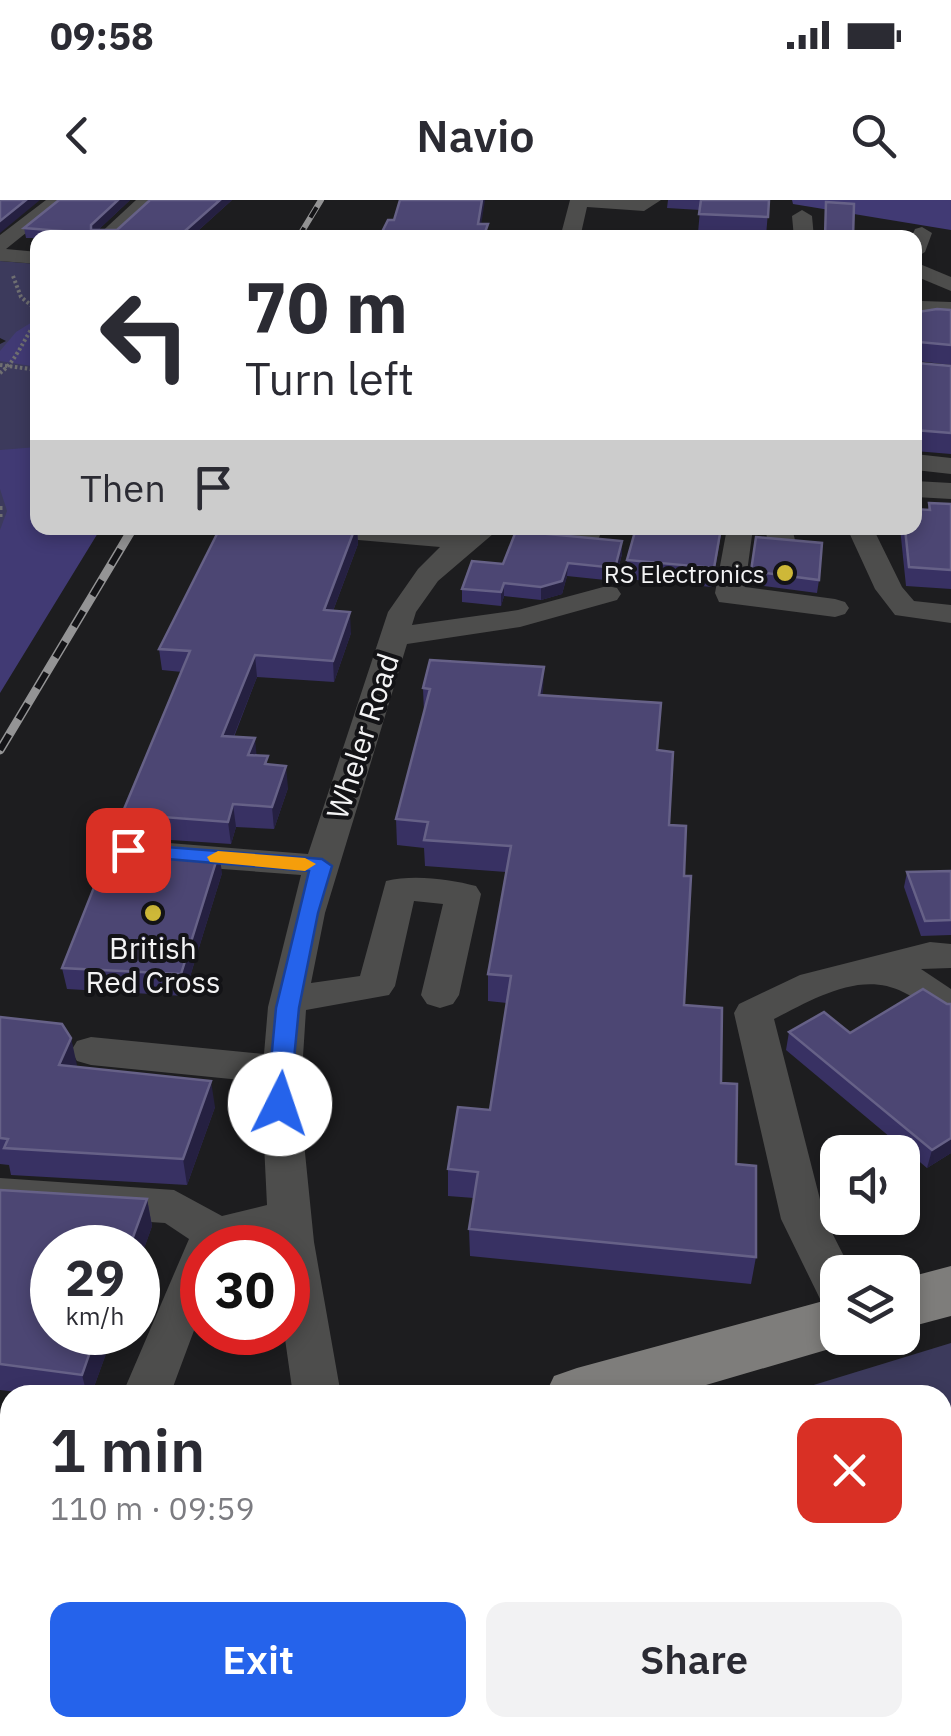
<!DOCTYPE html>
<meta charset="utf-8">
<style>
:root{--surface:#fff;--page:#f2f2f3;--text:#2b2b33;--muted:#7c7c81;--accent:#2563eb}
body{margin:0;font-family:"IBM Plex Sans",sans-serif;background:var(--page);color:var(--text);height:100vh;display:flex;flex-direction:column;font-size:38px;white-space:nowrap}
*{box-sizing:border-box;margin:0}
p{font-size:32px;color:var(--muted)}
.icon{flex:none;width:55px;height:55px;fill:none;stroke:currentColor;stroke-width:2;stroke-linecap:round;stroke-linejoin:round}
.map{position:relative;flex:1;overflow:hidden}
.sheet{position:absolute;left:0px;top:1185px;width:952px;height:352px;display:flex;flex-direction:column;background:var(--surface);border-radius:30px 30px 0 0;box-shadow:0 5px 15px #0003}
.sheet>*{flex:none}
.top-card{position:absolute;left:30px;top:30px;width:892px;height:305px;border-radius:20px;box-shadow:0 5px 15px #0003;background:#fff;color:var(--text);overflow:hidden}
.tools{position:absolute;left:820px;top:935px;display:grid;gap:20px}
.tools a{display:grid;place-items:center;width:100px;height:100px;border-radius:20px;background:var(--surface);box-shadow:0 5px 15px #0003;font-size:50px}
.speed{position:absolute;left:30px;top:1025px;display:flex;gap:20px;font-size:50px;font-weight:700;text-align:center}
.speed>*{display:grid;place-content:center;width:130px;height:130px;border-radius:50%;background:var(--surface);box-shadow:0 5px 15px #0003;line-height:1}
.speed small{font-size:25px;font-weight:400}
.speed .limit{border:15px solid #d22;background:#fff;color:#111}
.pin{position:absolute;display:grid;place-items:center;width:85px;height:85px;color:#fff;margin:-42px;border-radius:20px;box-shadow:0 5px 15px #0006}
.me{position:absolute;width:110px;margin:-55px;rotate:4deg;stroke-linejoin:round;filter:drop-shadow(0 0 8px #0008)}
.turn{display:flex;align-items:center;gap:35px;height:210px;padding:0 50px;font-size:45px}
.turn .icon{width:130px;height:130px;stroke-width:2.5}
.turn b{display:block;font-size:70px;line-height:85px}
.then{display:flex;align-items:center;height:95px;padding:0 50px;background:#0003;gap:20px;font-size:38px}
.round{display:grid;place-items:center;flex:none;width:105px;height:105px;border-radius:20px;background:var(--page)}
.head{display:flex;align-items:center;justify-content:space-between;height:170px;padding:0 50px}
h1{font-size:60px;font-weight:600;line-height:75px}
.action{display:flex;gap:20px;margin-top:auto;padding:20px 50px}
.action a{flex:1;height:115px;border-radius:20px;background:var(--accent);color:#fff;font-size:40px;font-weight:600;line-height:115px;text-align:center}
.action a+a{background:var(--page);color:var(--text)}
.status{display:flex;justify-content:space-between;align-items:center;height:70px;padding:0 50px;background:var(--surface);direction:ltr}
.status svg{height:28px;fill:currentColor}
header{display:flex;justify-content:space-between;align-items:center;height:130px;padding:0 50px;background:var(--surface);font-size:45px;font-weight:600}
.map>svg:first-child{display:block}
.green{fill:#3c3a5c}
.forest{fill:#413a74}
.lines{fill:none;stroke-linecap:round;stroke-linejoin:round}
.path-far1{stroke:#6f6f71;stroke-width:4;stroke-dasharray:2.5 2.5;stroke-linecap:butt}
.path{stroke:#6f6f71;stroke-width:5;stroke-dasharray:4 4;stroke-linecap:butt}
.minor{fill:#4d4d4c;fill-rule:evenodd}
.major{fill:#7e7d7b;fill-rule:evenodd}
.rail-far1-casing{stroke:#949495;stroke-width:6}
.rail-casing{stroke:#949495;stroke-width:9}
.rail-far1{stroke:#131316;stroke-width:4;stroke-dasharray:12;stroke-linecap:butt}
.rail{stroke:#131316;stroke-width:6;stroke-dasharray:18;stroke-linecap:butt}
.wall{fill:#383163}
.shaded-wall{fill:#252041}
.building{fill:#4c4673;stroke:#666187;stroke-width:2.5}
.route{fill:#2563eb;stroke:#184099;stroke-width:2.5}
.slow{fill:#f59e0b}
.poi-dot{fill:#ceb838;stroke:#131316;stroke-width:4}
.labels{text-anchor:middle;dominant-baseline:central;stroke-width:8;stroke-linejoin:round;paint-order:stroke}
.far-poi-label{font-size:25px;fill:#f3f3f4;stroke:#131316;text-anchor:end}
.street-label{font-size:30px;fill:#f3f3f4;stroke:#131316}
.poi-label{font-size:30px;fill:#f3f3f4;stroke:#131316}
</style>
<div class="status"><b>09:58</b><svg viewBox="0 0 49 12"><path d="M0 12V9h3v3zM5 12V6h3v6zM10 12V3h3v9zM15 12V0h3v12zM26 1h20v11H26zM47 4h2v5h-2z"/></svg></div>
<header><svg class="icon" aria-label="back" viewBox="0 0 24 24"><path d="M15 5l-7 7 7 7"/></svg>Navio<svg class="icon" aria-label="search" viewBox="0 0 24 24"><circle cx="10" cy="10" r="6"/><path d="M15 15l6 6"/></svg></header>
<div class="map">
<svg width="951" height="1536" viewBox="0 0 951 1536">
<rect width="100%" height="100%" fill="#1d1d1f"/>
<g class="green">
<path d="M0 61 37 64 38 328 0 484V144L6 141 0 138Z"/>
<path d="M951 1143V1536H0V1404L10 1402V1528H942V1195H781Z"/>
</g>
<g class="forest">
<path d="M792 0H951V30L793 4Z"/>
<path d="M37 119V167L0 161V151L16 132Z"/>
<path d="M37 247 38 328H101L0 493V330L7 311 0 289V250Z"/>
</g>
<g class="lines">
<g class="path-far1">
<path d="M13 76 21 97 38 111"/>
<path d="M0 165 38 170"/>
<path d="M0 173C17 161 24 137 38 120"/>
</g>
<path class="path" d="M0 306V317"/>
<g class="minor">
<path d="M46 0H67L6 49 38 52V64L0 61V35Z"/>
<path d="M136 0H156L116 38H95Z"/>
<path d="M570 0H661L644 11 587 7 580 38H560Z"/>
<path d="M802 10 812 16 814 38H794L792 16Z"/>
<path d="M922 27 932 33 925 52 915 58V38H911L915 29Z"/>
<path d="M915 62 951 77V91L915 76Z"/>
<path d="M922 101 951 102V114H933L930 127H915V102Z"/>
<path d="M915 254 951 258V274L915 270Z"/>
<path d="M915 281 951 283V299L915 297Z"/>
<path d="M299 328H401L460 333 468 328H500L438 381 416 412 412 425 518 410 607 386 617 388 621 394 617 400 520 427 407 444 325 713 311 783 360 776 386 681C413 674 450 679 476 686L481 694 459 795 453 804 440 808 427 804 421 795 443 704 414 701 395 786 389 795 306 810 300 903 314 1042 341 1195H293L284 1132H288V1048H271L270 1039 237 1048H202V1109L170 1195H122L189 1039 165 1023 0 1012V978L174 990 222 1016 267 1005 261 882 91 865 77 861 71 851 77 841 91 837 264 854 268 807 301 675 169 665 157 662 152 654 157 646 169 643 308 654 388 412 418 369 440 347 312 336Z"/>
<path d="M539 328 575 332 577 328H603L595 347 585 349 529 342 526 336 529 330Z"/>
<path d="M727 328H753L745 387 835 399 845 402 849 408 845 414 835 417 719 402 715 393Z"/>
<path d="M766 328H792L795 340 787 352H767L763 346 767 340Z"/>
<path d="M847 328H873L902 387 914 401 951 405V423L895 415 875 389Z"/>
<path d="M930 742 951 744V768L921 769 951 789V821C931 816 921 800 903 792 860 770 812 800 774 819L825 1019 852 1072H838V1108L822 1103 781 1019 734 813 739 804 800 775Z"/>
<path d="M0 1216 10 1217V1259L0 1258Z"/>
</g>
<g class="major">
<path d="M951 1066V1116L902 1129V1079Z"/>
<path d="M838 1097V1138L860 1140 672 1195H545L554 1176 577 1168Z"/>
<path d="M10 1319V1383L0 1386V1322Z"/>
</g>
<g class="rail-far1-casing">
<path id="rail-far1" d="M298 38 321 0"/>
</g>
<g class="rail-casing">
<path id="rail" d="M0 550 133 328"/>
</g>
<use href="#rail-far1" class="rail-far1"/>
<use href="#rail" class="rail"/>
</g>
<g class="wall">
<path d="M130 0 98 30H117L232 0 190 38H26L24 28Z"/>
<path d="M668 0H769L766 36 698 33 700 10 667 8Z"/>
<path d="M915 110 918 112 951 110V165L917 161 918 163 951 166V254L915 251Z"/>
<path d="M929 303 951 304V389L906 386 900 328H915L928 310Z"/>
<path d="M220 328H357L358 344 333 411 351 433 334 482 257 477 234 537 269 564 288 588 274 629 236 627 231 644 126 637 122 614 182 472 162 470 159 449Z"/>
<path d="M636 328H722L712 387 626 379 627 360Z"/>
<path d="M756 337 819 380 817 393 749 384Z"/>
<path d="M622 341V354L615 381 567 376 562 394 541 400 504 396 501 406 462 402V389L503 364Z"/>
<path d="M423 488 542 495 657 550 669 625 684 676V805L721 883 756 1057 751 1084 470 1056 469 1029 474 998 448 996V969L490 910 507 803 488 801V774L506 672 425 666 424 648 397 645 396 619 424 513Z"/>
<path d="M951 671V735L921 736 904 687 907 672Z"/>
<path d="M222 673 184 796 67 789 62 768Z"/>
<path d="M947 804H951V953L927 968 786 850 789 832 850 833Z"/>
<path d="M0 817 71 838 76 866 215 907 187 985 11 975 9 965 0 964Z"/>
<path d="M0 990 147 999 152 1026 91 1195H43L0 1190Z"/>
</g>
<g class="shaded-wall">
<path d="M26 0H40L0 33V21Z"/>
<path d="M118 0H130L95 33H91V25Z"/>
<path d="M220 0H232L190 38H177Z"/>
<path d="M482 0H485L479 38 478 24Z"/>
<path d="M355 328H357L358 344 325 432 324 410Z"/>
<path d="M622 341V354L615 381V368Z"/>
<path d="M568 363 567 376 562 394 541 400V387Z"/>
<path d="M504 383V396L501 406V392Z"/>
<path d="M350 412 351 433 334 482 333 461Z"/>
<path d="M255 455 257 477 225 558 222 536Z"/>
<path d="M544 467 543 492 538 520 539 495Z"/>
<path d="M255 538 257 560 248 555Z"/>
<path d="M286 566 288 588 274 629 272 607Z"/>
<path d="M233 604 236 627 231 644 228 622Z"/>
<path d="M219 652 222 673 184 796 181 774Z"/>
<path d="M71 838 77 865 65 891 59 865Z"/>
<path d="M211 881 215 907 187 985 183 959Z"/>
<path d="M951 938V953L927 968 932 950Z"/>
<path d="M147 999 152 1026 138 1066V1048H129Z"/>
<path d="M97 1132H114L91 1195H87L82 1175Z"/>
</g>
<g class="building">
<path d="M0 0H26L0 21Z"/>
<path d="M59 0H118L91 25V30H117L150 0H220L177 38H120L123 36 24 28Z"/>
<path d="M400 0H482L478 24H488L483 38H379L388 20H394Z"/>
<path d="M701 0H769L768 17 699 14Z"/>
<path d="M826 2 854 4 853 38H825Z"/>
<path d="M937 109 951 110V145L919 142 915 145V110L918 112Z"/>
<path d="M915 160 918 163 951 166V233L915 230Z"/>
<path d="M929 303 951 304V370L909 367 905 328H915V309L930 310Z"/>
<path d="M220 328H355L324 410 350 412 333 461 255 455 222 536 255 538 248 555 268 556 265 564 286 566 272 607 233 604 228 622 122 614 190 451 159 449Z"/>
<path d="M636 328H721L714 368 627 360Z"/>
<path d="M516 331 622 341 615 368 568 363 562 381 541 387 504 383 501 392 462 389 472 361 503 364Z"/>
<path d="M756 337 822 343 819 380 751 371Z"/>
<path d="M430 460 544 467 539 495 661 503 657 550 673 552 669 625 686 626 684 676H691L684 805 722 808 721 883 737 884 736 964 756 966V1057L469 1029 478 972 448 969 458 907 490 910 511 776 488 774 511 646 424 640 428 622 396 619 430 489 423 488Z"/>
<path d="M112 642 219 652 181 774 62 768Z"/>
<path d="M951 671V720L925 721 907 672Z"/>
<path d="M923 789 947 804H951V938L932 950 789 832 824 812 850 833Z"/>
<path d="M0 817 62 824 71 838 59 865 211 881 183 959 4 948 8 939 0 938Z"/>
<path d="M0 990 147 999 129 1048H52V1132H97L82 1175 0 1164Z"/>
</g>
<path class="route" d="M128 644 322 659 332 666 318 713 299 808 289 910H271L267 904 276 808 309 671 120 655 117 650 120 646Z"/>
<path class="slow" d="M218 651 305 658 316 664 305 671 210 662 207 657Z"/>
<g class="poi-dot">
<circle cx="785" cy="373" r="10"/>
<circle cx="153" cy="713" r="10"/>
</g>
<g class="labels">
<g class="far-poi-label">
<text x="765" y="373">RS Electronics</text>
</g>
<g class="street-label">
<text transform="translate(362 536) rotate(-72)">Wheler Road</text>
</g>
<g class="poi-label">
<text x="153" y="747">British<tspan x="153" dy="34">Red Cross</tspan></text>
</g>
</g>
</svg>
<div class="tools">
<a><svg class="icon" aria-label="sound" viewBox="0 0 24 24"><path d="M4 9h4l5-4v14l-5-4H4zM17 9q2 3 0 6"/></svg></a>
<a><svg class="icon" aria-label="layers" viewBox="0 0 24 24"><path d="M12 4l9 5-9 5-9-5zM3 14l9 5 9-5"/></svg></a>
</div>
<div class="speed"><div>29<small>km/h</small></div><div class="limit">30</div></div>
<div class="pin" style="left:128px;top:650px;background:#d93025"><svg class="icon" aria-label="arrive" viewBox="0 0 24 24"><path d="M6 21V4h12l-3 4 3 4H6"/></svg></div>
<svg class="me" style="left:280px;top:904px" viewBox="-20 -20 40 40"><circle r="19" fill="#fff"/><path d="M0-13L10 11 0 6-10 11z" fill="#2563eb"/></svg>
<div class="top-card">
<div class="turn"><svg class="icon" aria-label="left" viewBox="0 0 24 24"><path d="M17 20v-9H6M10 6l-5 5 5 5"/></svg><div><b>70 m</b>Turn left</div></div>
<div class="then">Then<svg class="icon" aria-label="arrive" viewBox="0 0 24 24"><path d="M6 21V4h12l-3 4 3 4H6"/></svg></div>
</div>
<section class="sheet">
<div class="head"><div><h1>1 min</h1><p>110 m · 09:59</p></div><a class="round" style="background:#d93025;color:#fff"><svg class="icon" aria-label="close" viewBox="0 0 24 24"><path d="M6 6l12 12M18 6L6 18"/></svg></a></div>
<div class="action"><a>Exit</a><a>Share</a></div>
</section>
</div>
